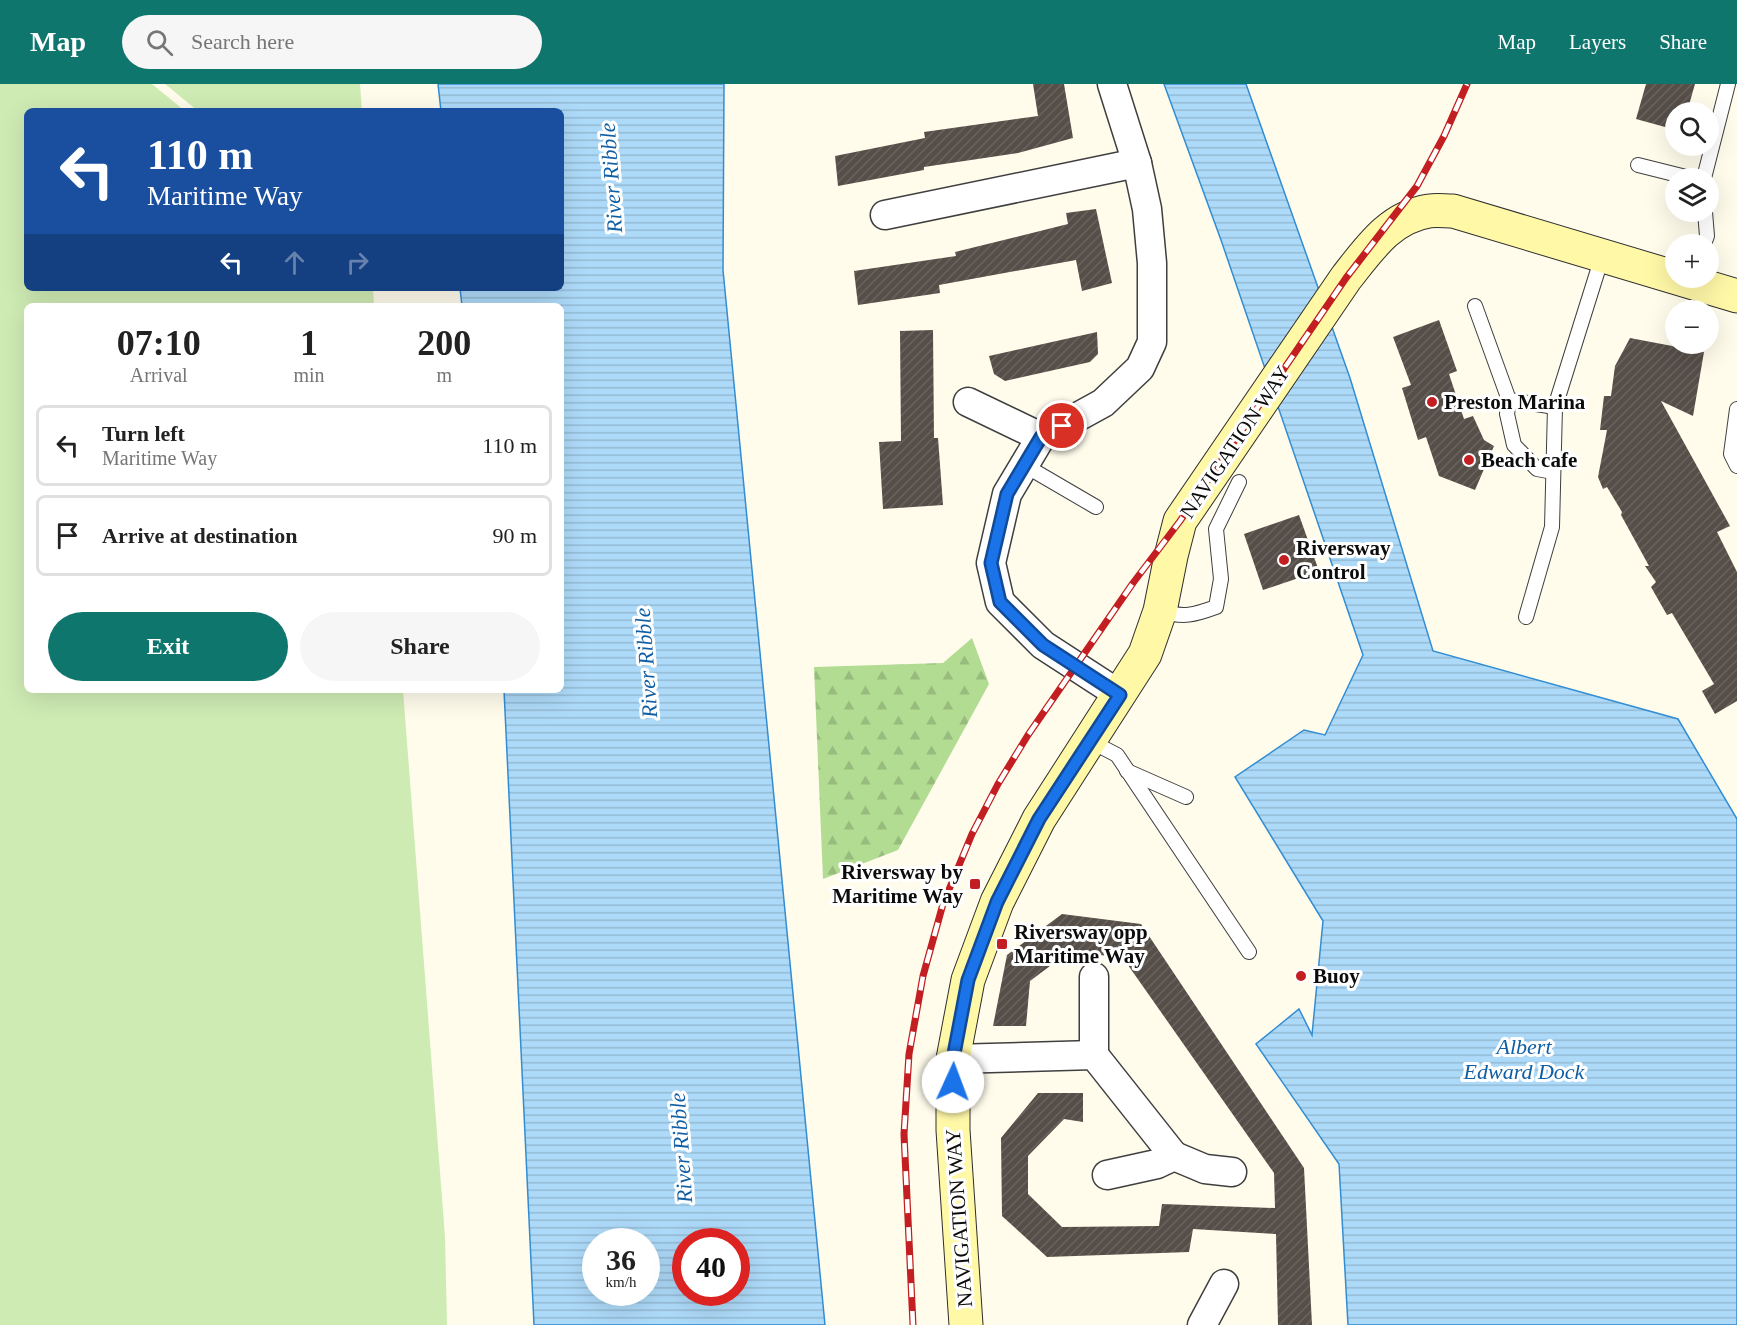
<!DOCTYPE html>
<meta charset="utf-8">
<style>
:root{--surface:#fff;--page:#f6f6f6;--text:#222;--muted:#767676;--line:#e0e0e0;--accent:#0f766e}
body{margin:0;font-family:Georgia,serif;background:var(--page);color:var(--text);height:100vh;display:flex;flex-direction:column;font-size:22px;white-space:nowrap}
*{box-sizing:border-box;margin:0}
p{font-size:20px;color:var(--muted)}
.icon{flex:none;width:33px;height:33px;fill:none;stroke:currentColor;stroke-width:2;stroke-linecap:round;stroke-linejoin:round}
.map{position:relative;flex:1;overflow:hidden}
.sheet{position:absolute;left:24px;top:219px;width:540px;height:390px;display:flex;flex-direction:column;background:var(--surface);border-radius:9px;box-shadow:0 6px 24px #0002}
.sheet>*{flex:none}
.hud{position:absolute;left:24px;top:24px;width:540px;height:183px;border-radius:9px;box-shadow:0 6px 24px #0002;background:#1a4fa0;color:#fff;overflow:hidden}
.tools{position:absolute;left:1665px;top:18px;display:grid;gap:12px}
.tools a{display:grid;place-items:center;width:54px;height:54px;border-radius:50%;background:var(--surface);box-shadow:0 6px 24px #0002;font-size:30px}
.speed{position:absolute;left:582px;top:1144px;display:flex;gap:12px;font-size:30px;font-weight:700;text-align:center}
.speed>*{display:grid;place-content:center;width:78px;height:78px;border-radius:50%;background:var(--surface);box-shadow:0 6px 24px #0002;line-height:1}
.speed small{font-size:15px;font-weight:400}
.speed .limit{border:9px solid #d22;background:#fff;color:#111}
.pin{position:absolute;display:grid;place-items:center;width:51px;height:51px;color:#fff;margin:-26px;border:3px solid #fff;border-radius:50%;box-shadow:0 2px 6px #0007}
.me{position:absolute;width:66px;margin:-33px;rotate:2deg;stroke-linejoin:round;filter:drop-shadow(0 0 4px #0008)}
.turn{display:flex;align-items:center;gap:21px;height:126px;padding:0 24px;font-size:27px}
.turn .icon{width:78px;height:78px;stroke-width:2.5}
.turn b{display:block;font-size:42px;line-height:51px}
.lanes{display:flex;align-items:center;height:57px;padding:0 24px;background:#0003;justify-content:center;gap:30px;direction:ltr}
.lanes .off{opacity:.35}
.eta{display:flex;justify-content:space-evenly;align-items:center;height:102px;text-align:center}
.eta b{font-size:36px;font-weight:700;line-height:42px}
.action{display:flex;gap:12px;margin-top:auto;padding:12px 24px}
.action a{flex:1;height:69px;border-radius:36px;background:var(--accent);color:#fff;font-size:24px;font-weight:700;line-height:69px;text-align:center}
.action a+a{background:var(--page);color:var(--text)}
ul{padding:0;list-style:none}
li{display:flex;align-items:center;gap:18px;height:81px;margin:0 12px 9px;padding:0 12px;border:3px solid var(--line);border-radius:9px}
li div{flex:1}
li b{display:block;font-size:22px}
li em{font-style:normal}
header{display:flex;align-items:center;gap:36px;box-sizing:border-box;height:84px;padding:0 30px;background:var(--accent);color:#fff}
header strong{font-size:28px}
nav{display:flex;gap:33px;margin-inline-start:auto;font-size:21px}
.search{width:420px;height:54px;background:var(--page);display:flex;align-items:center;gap:15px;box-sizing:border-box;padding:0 21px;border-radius:33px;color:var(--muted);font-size:22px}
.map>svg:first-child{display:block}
.grass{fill:#cfebb4}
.forest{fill:url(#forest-firs)}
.water{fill:url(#water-rules);stroke:#328dd3;stroke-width:1.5;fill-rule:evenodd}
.building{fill:url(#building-hatch)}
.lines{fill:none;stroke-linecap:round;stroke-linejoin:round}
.lane-casing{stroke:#3f3f3f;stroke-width:16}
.street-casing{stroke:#3f3f3f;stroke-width:31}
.secondary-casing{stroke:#2e2e2e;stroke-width:35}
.lane{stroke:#fff;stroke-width:14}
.street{stroke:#fff;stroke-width:28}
.secondary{stroke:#fff8a7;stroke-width:33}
.rail-casing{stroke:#c31e21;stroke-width:7}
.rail{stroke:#fff;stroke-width:4.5;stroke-dasharray:14;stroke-linecap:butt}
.route-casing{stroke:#114b97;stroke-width:15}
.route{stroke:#1a73e8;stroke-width:10}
.poi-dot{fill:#c31e21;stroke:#fff;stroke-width:2}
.labels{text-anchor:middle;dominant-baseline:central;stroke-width:6;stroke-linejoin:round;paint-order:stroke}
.poi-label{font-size:21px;font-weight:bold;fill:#0c0c0c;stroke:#fff;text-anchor:start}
.street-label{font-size:21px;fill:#0c0c0c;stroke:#fff}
.water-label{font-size:22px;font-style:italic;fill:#105ea4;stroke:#fff}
</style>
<header>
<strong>Map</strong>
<div class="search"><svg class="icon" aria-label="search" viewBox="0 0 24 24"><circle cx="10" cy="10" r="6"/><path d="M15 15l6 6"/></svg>Search here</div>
<nav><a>Map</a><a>Layers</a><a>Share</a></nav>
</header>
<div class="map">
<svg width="1737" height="1241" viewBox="0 0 1737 1241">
<defs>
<pattern id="forest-firs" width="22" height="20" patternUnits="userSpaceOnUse" patternTransform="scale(1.5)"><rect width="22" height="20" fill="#b1dc92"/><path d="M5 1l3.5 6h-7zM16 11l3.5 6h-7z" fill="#97bc7d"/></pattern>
<pattern id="water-rules" width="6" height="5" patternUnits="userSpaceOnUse" patternTransform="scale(1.5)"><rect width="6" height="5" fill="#aedaf9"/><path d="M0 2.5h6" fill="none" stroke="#94bad4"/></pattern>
<pattern id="building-hatch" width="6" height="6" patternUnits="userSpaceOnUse" patternTransform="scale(1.5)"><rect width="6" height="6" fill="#564e48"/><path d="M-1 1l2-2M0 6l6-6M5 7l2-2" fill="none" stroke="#69635e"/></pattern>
</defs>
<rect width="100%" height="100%" fill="#fffcec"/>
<g class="grass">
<path d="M0 0H152L185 27H27V204H373L374 222H27V606H403L445 1153 447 1241H0Z"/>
<path d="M165 0H360L362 27H198Z"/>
</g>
<path class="forest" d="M972 554 989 600 898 766 823 795 814 583 943 579Z"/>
<g class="water">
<path d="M438 0H724L723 186 825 1241H534L504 606H561V222H462L460 204H561V27H441ZM596 1158H646V1209H596ZM686 1158H736V1209H686Z"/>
<path d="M1164 0H1246L1350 294 1433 567 1678 635 1737 735V1241H1348L1339 1080 1256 960 1299 925 1312 951 1323 837 1235 693 1304 646 1325 651 1363 571 1221 156Z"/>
</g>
<g class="building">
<path d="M1033 0H1064L1073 54 1018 69 924 83V86L838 102 835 72 925 54 924 48 1038 32Z"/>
<path d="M1646 0H1695L1687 28H1676V46L1636 35Z"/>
<path d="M1096 125 1112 199 1082 207 1076 176 939 201 940 209 858 221 854 187 956 172 955 168 1068 140 1066 129Z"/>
<path d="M1439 236 1457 287 1449 290 1464 335 1473 332 1484 356 1494 362 1475 406 1439 392 1426 353 1418 356 1402 304 1411 301 1393 253Z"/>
<path d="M933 246 934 354H938L943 421 883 425 879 358 901 357 900 247Z"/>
<path d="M1097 248 1098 270 1090 278 1005 297 994 290 989 272Z"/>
<path d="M1630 254 1704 268 1693 332 1661 317 1730 442 1717 448 1737 488V617L1715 630 1702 607 1714 600 1672 529 1667 531 1651 503 1656 498 1645 482H1649L1621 431 1622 428 1607 403 1603 405 1598 393 1607 346H1600L1604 312H1611L1615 282Z"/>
<path d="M1299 431 1319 487 1263 506 1244 450Z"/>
<path d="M1062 830 1141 840 1304 1084 1312 1241H1278L1276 1150 1193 1145 1189 1168 1047 1173 1002 1132 1001 1054 1038 1009H1083V1038L1064 1035 1028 1072V1110L1062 1143 1159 1142 1162 1120 1275 1124 1274 1089 1123 874 1070 867 1030 897 1026 942H993L1007 871Z"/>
</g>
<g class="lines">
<g class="lane-casing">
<g id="lane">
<path d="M1638 81 1690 94"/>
<path d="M1704 94 1728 0"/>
<path d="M1704 160 1707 152 1705 128"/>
<path d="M1475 222 1509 316 1555 323"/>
<path d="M1509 316 1507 330 1514 361 1537 385 1553 388"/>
<path d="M1737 325 1731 370 1737 382"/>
<path d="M1024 381 1096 423"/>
<path d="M1160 527C1184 534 1194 531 1216 523L1221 495 1216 445 1239 398"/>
<path d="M1526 533 1552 443 1555 323 1602 173"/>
<path d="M1090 657 1117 671 1249 868"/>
<path d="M1127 687 1186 713"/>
</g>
</g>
<g class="street-casing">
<g id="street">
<path d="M1112 0 1137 79 1147 125 1152 179V258L1140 284 1103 319 1041 353 1007 410 991 479 1000 518 1043 561 1120 611"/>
<path d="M885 131 1137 79"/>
<path d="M968 318 1041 353"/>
<path d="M1094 893V971"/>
<path d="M953 975 1094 971 1174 1072"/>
<path d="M1107 1091 1157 1080 1174 1072 1205 1085 1232 1088"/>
<path d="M1202 1241 1224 1200"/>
</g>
</g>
<g class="secondary-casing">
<path id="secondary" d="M966 1241 953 1046V975L968 896 997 818 1039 735 1145 570 1160 527 1171 472 1180 437 1346 194C1369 165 1390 133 1429 127 1437 126 1445 127 1453 127L1737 212"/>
</g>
<use href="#lane" class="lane"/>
<use href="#street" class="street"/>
<use href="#secondary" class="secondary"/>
<g class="rail-casing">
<path id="rail" d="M913 1241 904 1050 909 970 923 892 943 820 972 750 998 700 1028 651 1133 499 1180 437 1346 194 1417 102 1444 52 1467 0"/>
</g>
<use href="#rail" class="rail"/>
</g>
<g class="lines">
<g class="route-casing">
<path id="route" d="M953 998V975L968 896 997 818 1039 735 1120 611 1043 561 1000 518 991 479 1007 410 1041 353 1062 342"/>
</g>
<use href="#route" class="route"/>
</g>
<g class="poi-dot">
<circle cx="1432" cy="318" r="6"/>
<circle cx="1469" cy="376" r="6"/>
<circle cx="1284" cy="476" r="6"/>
<rect x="969" y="794" width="12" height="12" rx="3"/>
<rect x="996" y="854" width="12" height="12" rx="3"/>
<circle cx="1301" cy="892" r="6"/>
</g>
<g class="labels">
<g class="poi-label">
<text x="1444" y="318">Preston Marina</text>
<text x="1481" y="376">Beach cafe</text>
<text x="1296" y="464">Riversway<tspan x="1296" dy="24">Control</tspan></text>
<text x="963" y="788" text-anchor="end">Riversway by<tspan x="963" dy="24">Maritime Way</tspan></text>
<text x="1014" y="848">Riversway opp<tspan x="1014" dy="24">Maritime Way</tspan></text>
<text x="1313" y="892">Buoy</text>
</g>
<g class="street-label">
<text transform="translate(1235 358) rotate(-56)">NAVIGATION WAY</text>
<text transform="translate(959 1134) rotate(-94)">NAVIGATION WAY</text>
</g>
<g class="water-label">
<text transform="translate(611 94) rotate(-94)">River Ribble</text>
<text transform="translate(646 579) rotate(-94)">River Ribble</text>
<text x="1524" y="962">Albert<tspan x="1524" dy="25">Edward Dock</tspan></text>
<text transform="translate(681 1064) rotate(-94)">River Ribble</text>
</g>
</g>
</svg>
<div class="tools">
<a><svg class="icon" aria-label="search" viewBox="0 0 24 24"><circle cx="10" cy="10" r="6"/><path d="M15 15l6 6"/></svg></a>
<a><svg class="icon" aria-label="layers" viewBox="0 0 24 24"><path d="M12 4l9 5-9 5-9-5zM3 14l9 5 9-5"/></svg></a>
<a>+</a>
<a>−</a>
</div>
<div class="speed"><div>36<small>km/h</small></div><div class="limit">40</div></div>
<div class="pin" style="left:1062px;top:342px;background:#d93025"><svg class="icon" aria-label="arrive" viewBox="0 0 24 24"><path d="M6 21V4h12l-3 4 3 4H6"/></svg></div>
<svg class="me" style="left:953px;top:998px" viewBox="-20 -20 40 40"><circle r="19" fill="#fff"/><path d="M0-13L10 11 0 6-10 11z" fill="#1a73e8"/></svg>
<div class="hud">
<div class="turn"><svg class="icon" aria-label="left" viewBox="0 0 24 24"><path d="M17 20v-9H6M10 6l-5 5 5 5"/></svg><div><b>110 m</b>Maritime Way</div></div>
<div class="lanes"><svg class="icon" aria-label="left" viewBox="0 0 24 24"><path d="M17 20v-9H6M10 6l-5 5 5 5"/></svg><svg class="icon off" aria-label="ahead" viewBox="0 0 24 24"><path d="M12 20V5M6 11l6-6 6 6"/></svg><svg class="icon off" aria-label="right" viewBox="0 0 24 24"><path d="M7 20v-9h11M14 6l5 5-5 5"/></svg></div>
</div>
<section class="sheet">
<div class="eta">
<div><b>07:10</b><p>Arrival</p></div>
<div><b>1</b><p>min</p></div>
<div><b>200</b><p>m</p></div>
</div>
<ul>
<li><svg class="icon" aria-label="left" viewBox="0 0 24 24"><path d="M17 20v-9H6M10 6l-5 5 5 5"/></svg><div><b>Turn left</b><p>Maritime Way</p></div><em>110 m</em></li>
<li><svg class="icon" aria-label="arrive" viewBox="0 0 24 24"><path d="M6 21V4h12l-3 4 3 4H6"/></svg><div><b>Arrive at destination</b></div><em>90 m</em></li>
</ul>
<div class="action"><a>Exit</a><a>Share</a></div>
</section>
</div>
